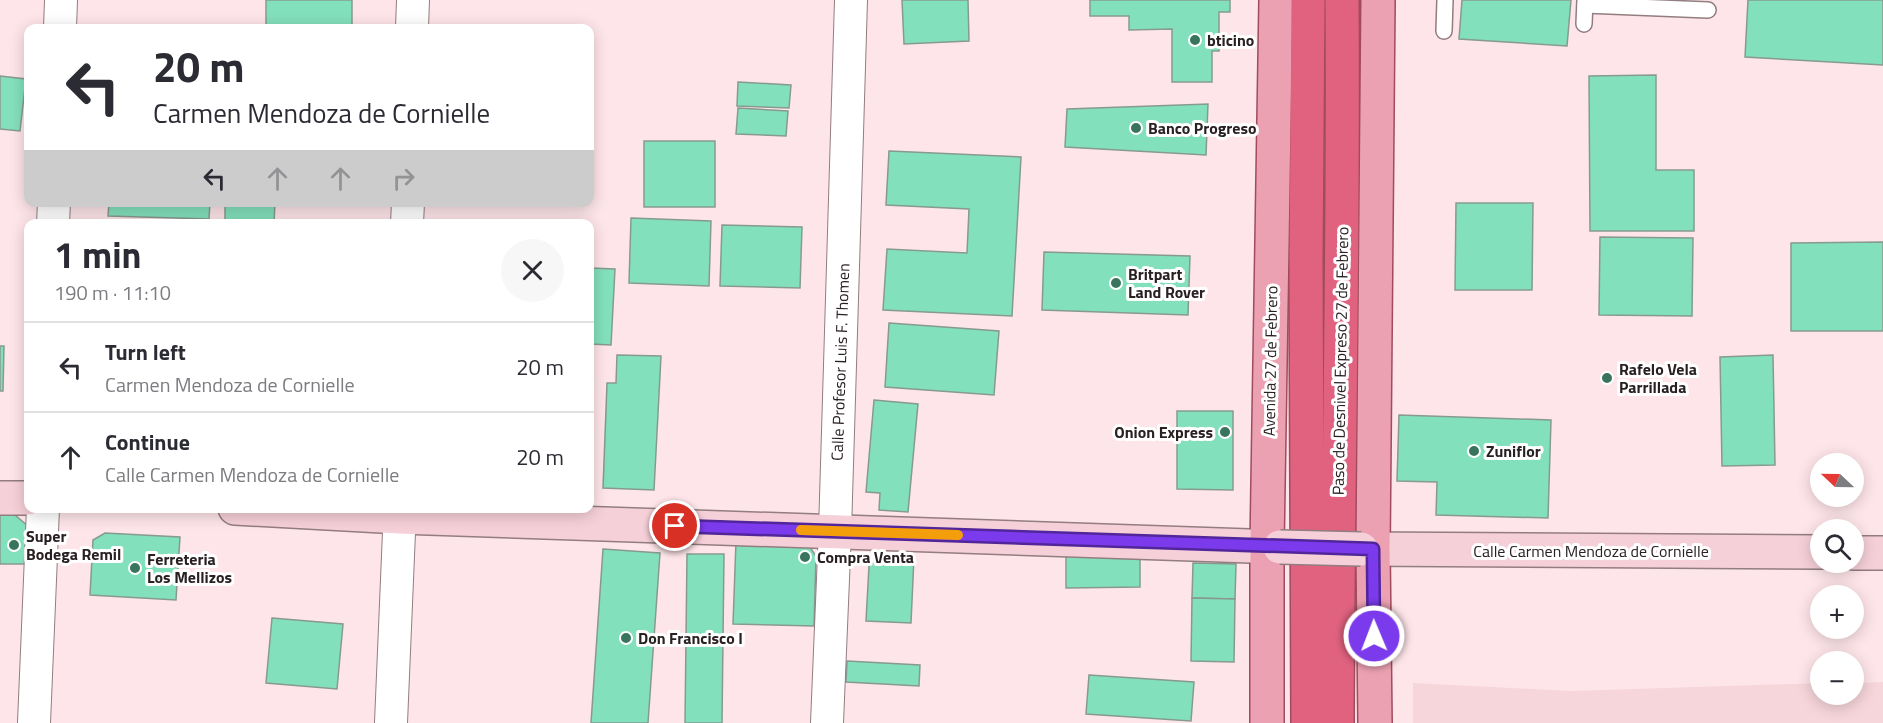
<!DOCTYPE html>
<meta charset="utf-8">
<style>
:root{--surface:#fff;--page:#f7f7f7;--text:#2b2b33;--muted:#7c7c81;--line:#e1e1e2}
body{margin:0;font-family:"Titillium Web",sans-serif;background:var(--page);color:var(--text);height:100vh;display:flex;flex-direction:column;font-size:22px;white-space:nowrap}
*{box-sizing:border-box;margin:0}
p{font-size:20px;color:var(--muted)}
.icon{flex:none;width:33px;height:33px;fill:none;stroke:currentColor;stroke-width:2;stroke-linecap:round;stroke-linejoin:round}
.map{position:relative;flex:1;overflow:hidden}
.side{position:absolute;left:24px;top:219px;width:570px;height:294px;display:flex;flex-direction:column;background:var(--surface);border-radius:12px;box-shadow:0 3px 15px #0003}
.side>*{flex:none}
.top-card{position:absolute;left:24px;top:24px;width:570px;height:183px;border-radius:12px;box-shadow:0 3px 15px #0003;background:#fff;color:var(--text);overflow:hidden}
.needle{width:39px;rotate:292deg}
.fabs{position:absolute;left:1810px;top:453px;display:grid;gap:12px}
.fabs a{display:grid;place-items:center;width:54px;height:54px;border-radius:50%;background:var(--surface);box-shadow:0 3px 15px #0003;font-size:30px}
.pin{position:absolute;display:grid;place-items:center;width:51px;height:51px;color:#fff;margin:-26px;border:3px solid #fff;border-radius:50%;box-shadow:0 2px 6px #0007}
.me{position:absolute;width:66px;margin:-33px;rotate:359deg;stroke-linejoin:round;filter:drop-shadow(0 0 4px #0008)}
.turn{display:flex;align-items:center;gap:21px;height:126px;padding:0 30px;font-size:27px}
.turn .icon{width:78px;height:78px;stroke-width:2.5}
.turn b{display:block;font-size:42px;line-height:51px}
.lanes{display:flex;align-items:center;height:57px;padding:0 30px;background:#0003;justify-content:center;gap:30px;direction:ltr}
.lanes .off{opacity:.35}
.round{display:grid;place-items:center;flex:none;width:63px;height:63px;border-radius:32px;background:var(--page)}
.head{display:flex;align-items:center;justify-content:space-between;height:102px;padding:0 30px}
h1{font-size:36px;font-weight:700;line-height:45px}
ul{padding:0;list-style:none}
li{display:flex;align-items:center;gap:18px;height:90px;padding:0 30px;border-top:2px solid var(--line)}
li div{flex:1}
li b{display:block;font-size:22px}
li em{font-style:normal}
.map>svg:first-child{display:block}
.built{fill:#f7d6db}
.building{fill:#83e0bd;stroke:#869a91;stroke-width:1.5}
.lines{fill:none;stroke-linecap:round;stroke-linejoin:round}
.lane-casing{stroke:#927d80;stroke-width:18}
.street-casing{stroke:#927d80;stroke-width:34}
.secondary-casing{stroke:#927d80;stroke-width:36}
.primary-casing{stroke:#a04b5e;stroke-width:36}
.highway-casing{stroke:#a04b5e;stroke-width:36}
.lane{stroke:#fff;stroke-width:15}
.street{stroke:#fff;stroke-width:32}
.secondary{stroke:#f6d0d9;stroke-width:33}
.primary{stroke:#eca1b2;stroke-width:33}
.highway{stroke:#e0627f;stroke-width:33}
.secondary-bridge-casing{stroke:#927d80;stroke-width:36;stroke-linecap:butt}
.secondary-bridge{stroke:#f6d0d9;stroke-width:33}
.route-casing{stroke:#51269a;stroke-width:15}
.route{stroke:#7c3aed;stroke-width:10}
.slow{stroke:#f59e0b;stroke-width:10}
.poi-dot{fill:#39745e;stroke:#fff;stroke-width:2}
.labels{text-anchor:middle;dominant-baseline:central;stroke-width:6;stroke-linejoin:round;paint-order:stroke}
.poi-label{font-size:16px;font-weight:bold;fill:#292022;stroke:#fff;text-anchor:start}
.street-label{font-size:16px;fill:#292022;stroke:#fff}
</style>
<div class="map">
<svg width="1883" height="723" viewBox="0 0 1883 723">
<rect width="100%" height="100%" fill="#fee5e9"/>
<path class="built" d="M1883 682V723H1413V683L1572 691 1821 683V694H1854V683Z"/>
<g class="building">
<rect x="266" y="0" width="86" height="28"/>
<path d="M902 0H968L969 41 904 44Z"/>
<path d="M1090 0H1230V12H1219V51H1212V82H1172V29L1129 30V16H1090Z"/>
<path d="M1462 0H1571L1567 46 1459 39Z"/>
<path d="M1748 0H1883V65L1745 57Z"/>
<path d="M1656 75V170H1694V231H1590L1589 76Z"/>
<path d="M0 76 26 79 20 131 0 129Z"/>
<path d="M738 82 791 85 789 108 737 106Z"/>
<path d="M1208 104 1206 155 1065 147 1067 109Z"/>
<path d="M738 108 788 111 786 136 736 134Z"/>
<rect x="644" y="141" width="71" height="66"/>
<path d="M889 151 1021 157 1012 316 883 310 887 249 967 253 969 209 886 205Z"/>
<path d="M109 202H210L209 219 108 216Z"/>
<path d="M225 202H275L274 224H225Z"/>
<path d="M1456 203H1533L1532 290H1455Z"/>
<path d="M631 218 711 221 709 286 629 283Z"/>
<path d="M722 225 802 227 800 288 720 286Z"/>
<path d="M1600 237 1693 238 1692 316 1599 315Z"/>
<path d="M1883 242V331H1791V243Z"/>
<path d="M1044 252 1190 256 1188 315 1042 310Z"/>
<path d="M590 268 615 269 611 345 590 344Z"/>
<path d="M889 323 999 331 994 395 885 387Z"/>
<path d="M0 346H4L3 391H0Z"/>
<path d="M617 355 661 356 654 490 603 488 607 383H616Z"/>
<path d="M1773 355 1775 465 1722 466 1720 357Z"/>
<path d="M874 400 918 404 908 512 879 510 880 493 866 492Z"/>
<path d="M1177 411H1233V490L1177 489Z"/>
<path d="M1399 415 1551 420 1548 518 1436 515 1437 482 1397 481Z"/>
<path d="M0 509 9 510 28 526 27 564H0Z"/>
<path d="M105 533 180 537 176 600 90 595 93 540Z"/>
<path d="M736 541 807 543 816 556 814 626 733 624Z"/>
<path d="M603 549 660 553 648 723H591Z"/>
<path d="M1066 553H1140V587L1066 588Z"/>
<path d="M687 554H724L722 723H685Z"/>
<path d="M882 556 914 557 911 623 866 621 869 566Z"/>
<path d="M1193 563 1236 564 1235 599 1192 598Z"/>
<path d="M1192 598 1235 599 1234 662 1191 661Z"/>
<path d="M272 618 343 624 337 689 266 683Z"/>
<path d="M847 661 920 665 919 686 846 682Z"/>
<path d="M1089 675 1194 682 1191 721 1086 714Z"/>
</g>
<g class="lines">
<g class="lane-casing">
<g id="lane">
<path d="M1585 5 1708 10"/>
<path d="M1584 24 1585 0"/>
<path d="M1444 31 1445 0"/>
</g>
</g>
<g class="street-casing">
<g id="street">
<path d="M60 28 61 0"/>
<path d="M412 28 413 0"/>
<path d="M53 224 54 202"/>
<path d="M407 224 408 202"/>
<path d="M34 723 43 508"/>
<path d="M391 723 400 508"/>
<path d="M827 723 835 531 851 0"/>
</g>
</g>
<g class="secondary-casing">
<g id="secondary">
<path d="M0 498H28"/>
<path d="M235 508 400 517 1280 547"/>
<path d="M1361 549 1821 552"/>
<path d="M1854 553H1883"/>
</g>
</g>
<g class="primary-casing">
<g id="primary">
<path d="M1267 723V546L1276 0"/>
<path d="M1375 723 1373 549 1378 0"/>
</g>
</g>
<g class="highway-casing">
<g id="highway">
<path d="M1308 0 1306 260 1308 723"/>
<path d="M1337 723C1338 482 1344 241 1342 0"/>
</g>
</g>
<use href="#lane" class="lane"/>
<use href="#street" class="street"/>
<use href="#secondary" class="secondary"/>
<use href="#primary" class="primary"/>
<use href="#highway" class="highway"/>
<g class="secondary-bridge-casing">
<path id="secondary-bridge" d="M1280 547 1361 549"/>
</g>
<use href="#secondary-bridge" class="secondary-bridge"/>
</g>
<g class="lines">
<g class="route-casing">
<path id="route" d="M675 526 1373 549 1374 636"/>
</g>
<use href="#route" class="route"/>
<path class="slow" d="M801 530 958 535"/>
</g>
<g class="poi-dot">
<circle cx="1195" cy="40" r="6"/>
<circle cx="1136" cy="128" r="6"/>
<circle cx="1116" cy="283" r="6"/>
<circle cx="1607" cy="378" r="6"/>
<circle cx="1225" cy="432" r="6"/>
<circle cx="1474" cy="451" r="6"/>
<circle cx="14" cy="545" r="6"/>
<circle cx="805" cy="557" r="6"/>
<circle cx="135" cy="568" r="6"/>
<circle cx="626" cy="638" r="6"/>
</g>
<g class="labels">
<g class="poi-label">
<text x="1207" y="40">bticino</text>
<text x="1148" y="128">Banco Progreso</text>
<text x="1128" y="274">Britpart<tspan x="1128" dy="18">Land Rover</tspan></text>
<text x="1619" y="369">Rafelo Vela<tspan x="1619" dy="18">Parrillada</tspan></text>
<text x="1213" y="432" text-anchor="end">Onion Express</text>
<text x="1486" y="451">Zuniflor</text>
<text x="26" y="536">Super<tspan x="26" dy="18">Bodega Remil</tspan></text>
<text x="817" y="557">Compra Venta</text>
<text x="147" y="559">Ferreteria<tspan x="147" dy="18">Los Mellizos</tspan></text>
<text x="638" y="638">Don Francisco I</text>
</g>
<g class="street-label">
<text transform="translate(1270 361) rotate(-89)">Avenida 27 de Febrero</text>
<text transform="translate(1340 361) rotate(-89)">Paso de Desnivel Expreso 27 de Febrero</text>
<text transform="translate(840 362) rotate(-88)">Calle Profesor Luis F. Thomen</text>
<text x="1591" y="551">Calle Carmen Mendoza de Cornielle</text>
</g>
</g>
</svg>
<div class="fabs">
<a><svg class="needle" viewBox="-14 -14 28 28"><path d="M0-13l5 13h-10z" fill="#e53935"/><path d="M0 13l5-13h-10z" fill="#7c7c81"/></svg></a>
<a><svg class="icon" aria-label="search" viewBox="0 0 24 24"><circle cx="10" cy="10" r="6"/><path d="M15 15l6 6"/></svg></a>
<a>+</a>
<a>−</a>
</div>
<div class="pin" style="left:675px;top:526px;background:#d93025"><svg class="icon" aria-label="arrive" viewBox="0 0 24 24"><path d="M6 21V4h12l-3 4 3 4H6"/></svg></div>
<svg class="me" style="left:1374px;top:636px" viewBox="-20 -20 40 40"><circle r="17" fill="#7c3aed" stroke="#fff" stroke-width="3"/><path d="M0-11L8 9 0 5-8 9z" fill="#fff"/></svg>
<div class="top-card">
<div class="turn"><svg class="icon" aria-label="left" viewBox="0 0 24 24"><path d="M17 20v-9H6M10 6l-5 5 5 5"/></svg><div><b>20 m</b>Carmen Mendoza de Cornielle</div></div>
<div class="lanes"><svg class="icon" aria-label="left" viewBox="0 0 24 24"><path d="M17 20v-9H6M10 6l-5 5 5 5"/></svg><svg class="icon off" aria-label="ahead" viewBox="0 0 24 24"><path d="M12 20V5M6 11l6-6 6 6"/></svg><svg class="icon off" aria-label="ahead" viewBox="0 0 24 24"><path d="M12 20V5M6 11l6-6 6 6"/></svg><svg class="icon off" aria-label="right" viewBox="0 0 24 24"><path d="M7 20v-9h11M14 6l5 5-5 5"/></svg></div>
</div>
<section class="side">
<div class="head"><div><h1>1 min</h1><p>190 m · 11:10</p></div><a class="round"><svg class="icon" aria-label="close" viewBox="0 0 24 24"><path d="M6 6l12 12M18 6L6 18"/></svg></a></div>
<ul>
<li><svg class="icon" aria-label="left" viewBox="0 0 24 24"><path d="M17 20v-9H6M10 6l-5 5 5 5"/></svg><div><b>Turn left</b><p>Carmen Mendoza de Cornielle</p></div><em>20 m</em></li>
<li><svg class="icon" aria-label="ahead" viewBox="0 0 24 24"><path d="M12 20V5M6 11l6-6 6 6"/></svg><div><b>Continue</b><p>Calle Carmen Mendoza de Cornielle</p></div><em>20 m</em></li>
</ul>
</section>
</div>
